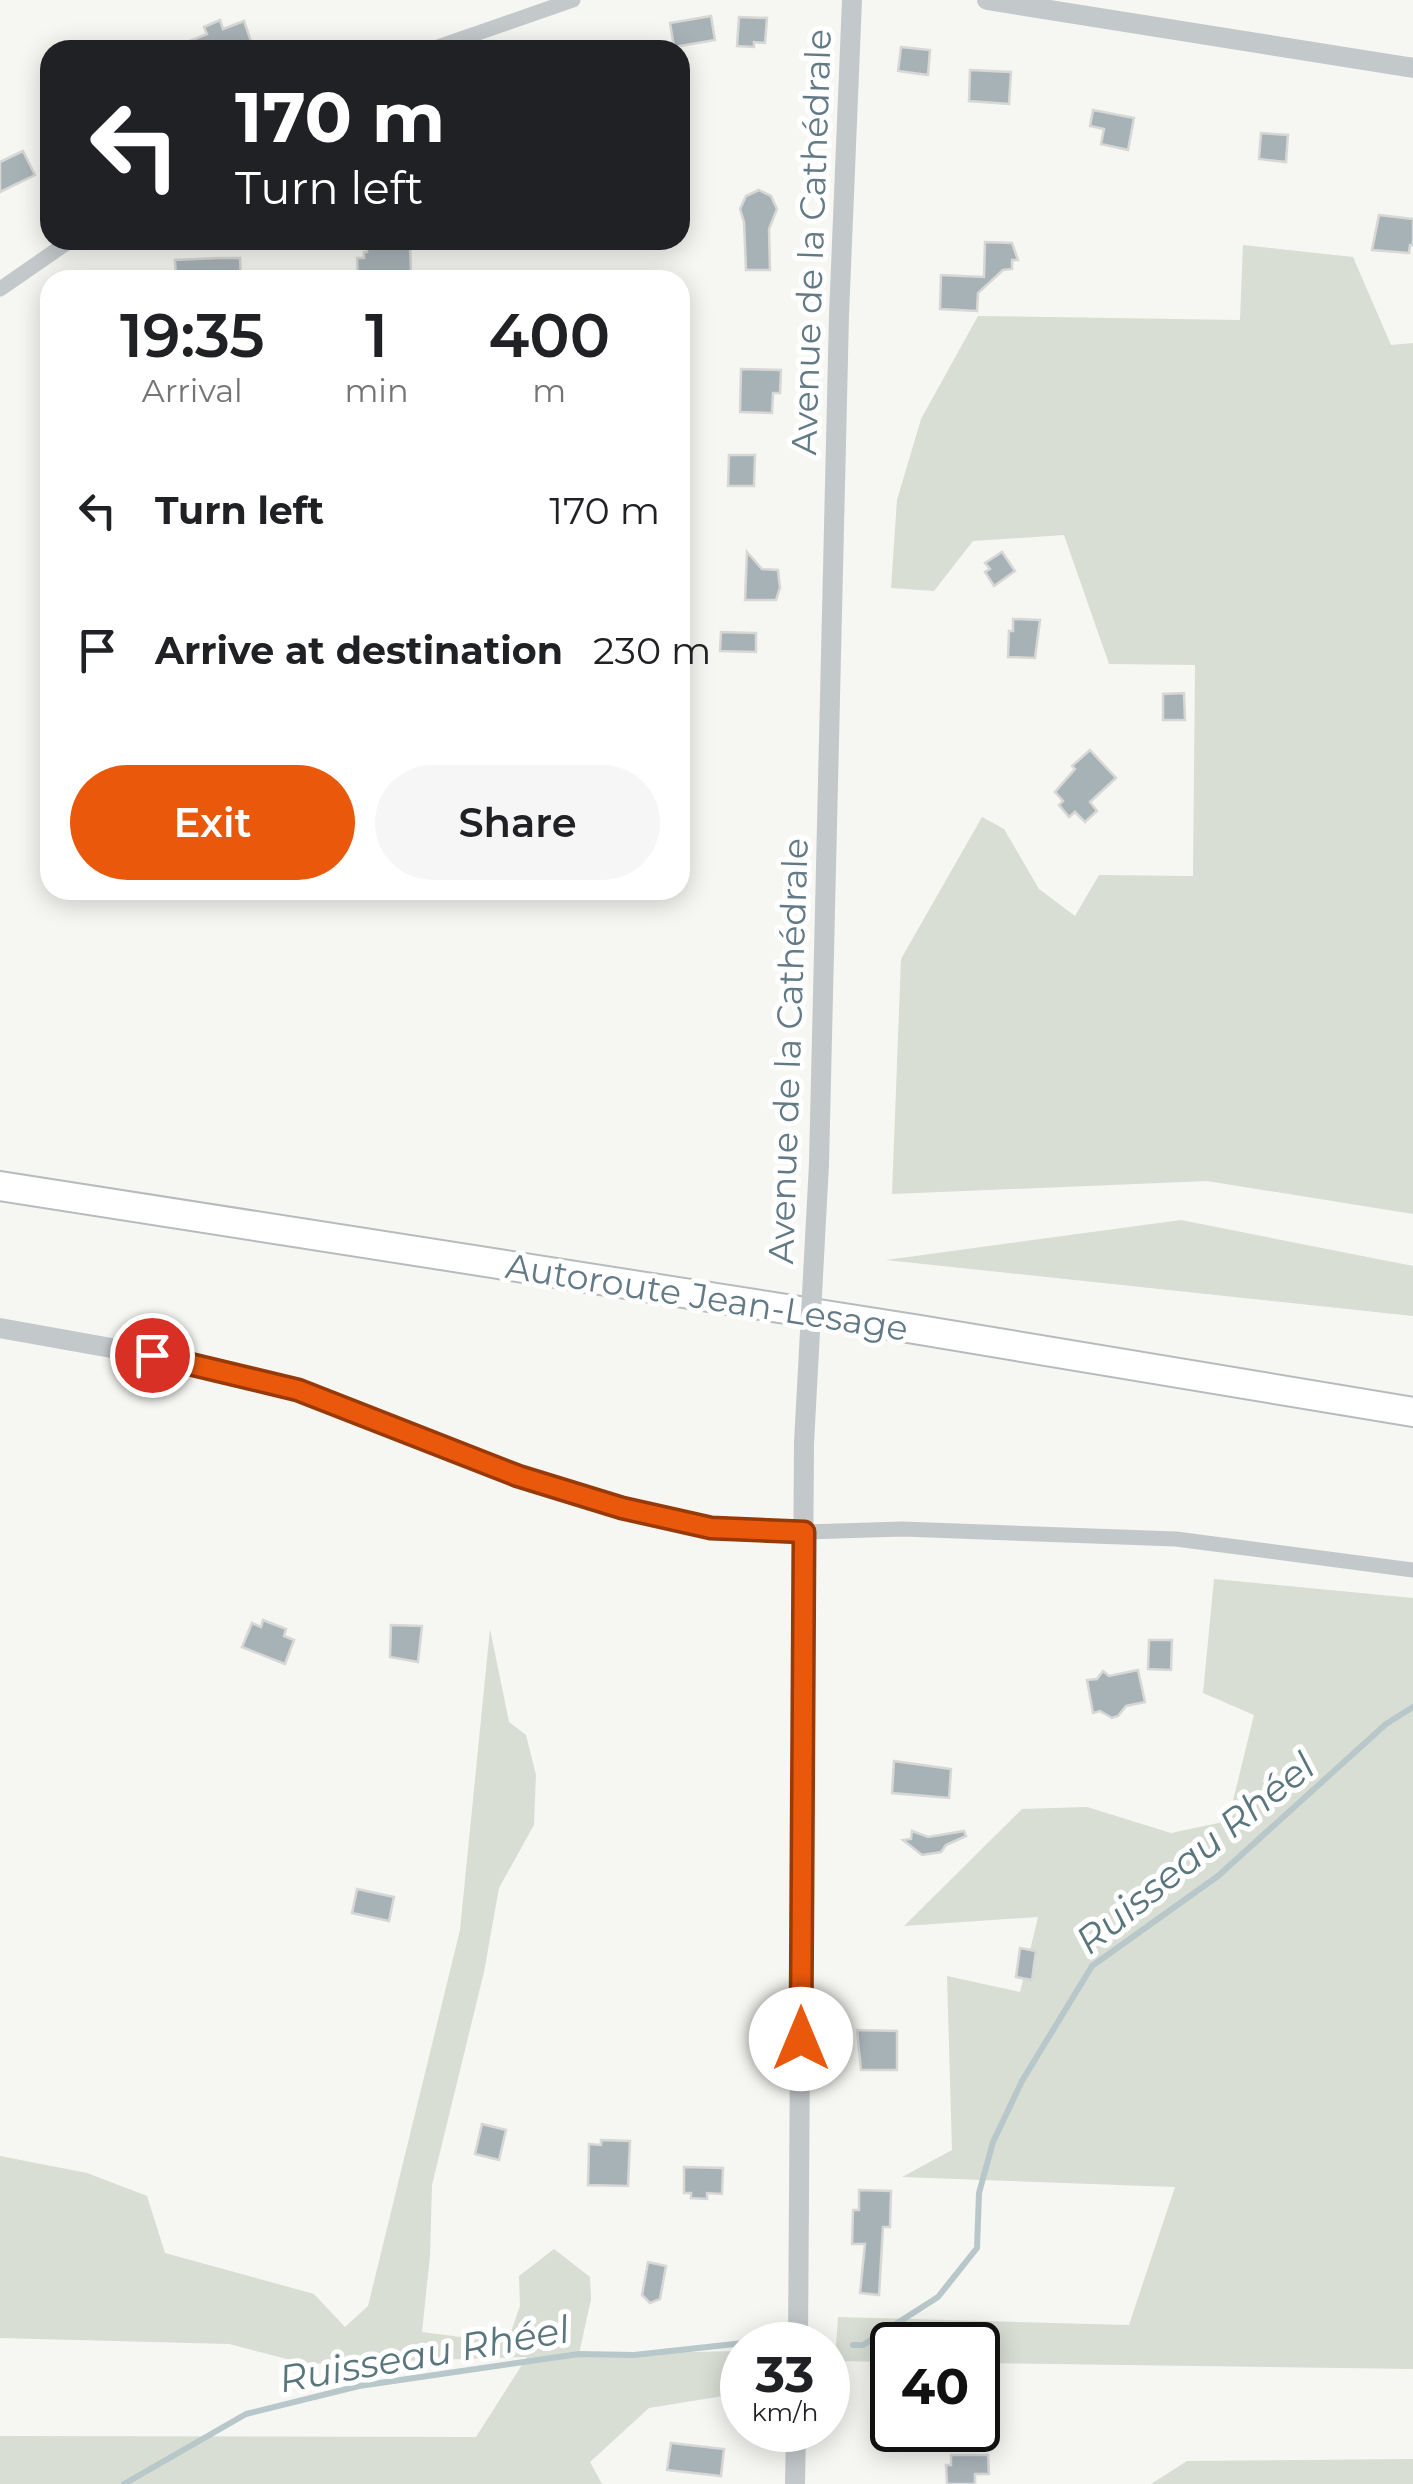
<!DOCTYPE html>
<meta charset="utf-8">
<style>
:root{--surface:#fff;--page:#f6f6f6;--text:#202124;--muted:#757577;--accent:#ea580c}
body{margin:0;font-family:Montserrat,sans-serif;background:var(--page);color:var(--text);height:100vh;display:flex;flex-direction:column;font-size:38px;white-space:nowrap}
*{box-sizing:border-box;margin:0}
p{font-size:32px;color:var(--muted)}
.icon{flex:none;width:55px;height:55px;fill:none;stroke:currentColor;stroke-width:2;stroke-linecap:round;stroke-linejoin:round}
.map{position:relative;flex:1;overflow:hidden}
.drawer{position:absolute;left:40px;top:270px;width:650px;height:630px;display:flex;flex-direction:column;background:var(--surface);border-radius:30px;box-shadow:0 5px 25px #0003}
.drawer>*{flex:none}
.guide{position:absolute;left:40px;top:40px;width:650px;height:210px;border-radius:30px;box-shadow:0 5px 25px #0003;background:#202124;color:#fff;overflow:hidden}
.speed{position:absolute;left:720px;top:2322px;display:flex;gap:20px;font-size:50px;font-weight:700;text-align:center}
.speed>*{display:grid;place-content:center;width:130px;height:130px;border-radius:50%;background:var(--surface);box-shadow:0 5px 25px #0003;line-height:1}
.speed small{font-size:25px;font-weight:400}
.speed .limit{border:5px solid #111;border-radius:15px;background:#fff;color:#111}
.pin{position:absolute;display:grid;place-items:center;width:85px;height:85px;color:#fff;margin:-42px;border:5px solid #fff;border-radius:50%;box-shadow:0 2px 10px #0007}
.me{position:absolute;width:110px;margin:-55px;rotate:0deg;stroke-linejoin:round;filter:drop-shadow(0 0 8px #0008)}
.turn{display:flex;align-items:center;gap:35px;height:210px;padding:0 30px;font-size:45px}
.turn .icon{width:130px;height:130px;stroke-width:2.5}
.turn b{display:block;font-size:70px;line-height:85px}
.eta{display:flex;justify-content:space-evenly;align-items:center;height:170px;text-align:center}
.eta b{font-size:60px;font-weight:600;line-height:70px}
.primary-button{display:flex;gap:20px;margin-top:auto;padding:20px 30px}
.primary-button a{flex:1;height:115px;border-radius:60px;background:var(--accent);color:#fff;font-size:40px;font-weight:600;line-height:115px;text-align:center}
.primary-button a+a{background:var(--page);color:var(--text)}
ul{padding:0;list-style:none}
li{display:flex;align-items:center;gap:30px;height:140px;padding:0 30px}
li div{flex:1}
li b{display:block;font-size:38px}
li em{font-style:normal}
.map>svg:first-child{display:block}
.green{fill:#d8ded3}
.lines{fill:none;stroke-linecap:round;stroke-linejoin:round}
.stream{stroke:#b8c7ca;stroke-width:6}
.building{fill:#a7b2b7;stroke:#d7d7d5;stroke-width:2.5}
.motorway-casing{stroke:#b7bbbe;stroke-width:32}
.minor{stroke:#c3c8cb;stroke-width:15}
.tertiary{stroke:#c3c8cb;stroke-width:20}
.motorway{stroke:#fff;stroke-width:28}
.tertiary-bridge{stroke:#c3c8cb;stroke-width:20}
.route-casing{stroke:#983908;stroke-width:25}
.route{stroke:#ea580c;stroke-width:18}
.labels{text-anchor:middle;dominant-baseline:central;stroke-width:10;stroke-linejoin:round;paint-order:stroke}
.street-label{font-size:35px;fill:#627986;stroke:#fff}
.water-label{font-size:38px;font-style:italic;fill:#59767c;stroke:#fff}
</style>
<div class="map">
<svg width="1413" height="2484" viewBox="0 0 1413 2484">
<rect width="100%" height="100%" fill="#f6f6f2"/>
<g class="green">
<path d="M1243 245 1353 257 1391 345 1413 343V1214L1207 1181 892 1194 901 959 982 817 1004 829 1039 889 1075 916 1099 875 1193 876 1195 665 1109 664 1064 535 973 541 934 591 891 588 897 500 921 419 978 316 1240 320Z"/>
<path d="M1181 1220 1413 1266V1316L886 1260Z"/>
<path d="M1214 1579 1413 1598V2369L978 2363V2345H892V2362L835 2361 838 2317 1129 2325 1175 2187 902 2177 952 2150 947 1976 1020 1992 1038 1917 904 1926 1022 1809 1087 1807 1171 1833 1228 1821 1254 1715 1203 1693Z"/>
<path d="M490 1629 509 1722 526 1735 536 1775 534 1825 499 1888 484 1972 432 2185 430 2256 422 2332 507 2343 520 2306 519 2276 554 2249 590 2277 591 2299 579 2354 742 2351V2393L649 2408 590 2462 602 2484H0V2436L476 2437 527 2357 306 2364 229 2344 0 2338V2156L87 2173 147 2196 165 2253 314 2294 345 2327 368 2306 460 1930Z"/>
<path d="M1413 2459V2484H1151L1187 2461Z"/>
</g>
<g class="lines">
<g class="stream">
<path d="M853 2345H863L938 2297 977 2248 979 2193 993 2142 1022 2081 1092 1966 1218 1876 1386 1724 1413 1707"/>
<path d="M124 2484 246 2414 359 2386 579 2354 634 2355 753 2342"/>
</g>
</g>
<g class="building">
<path d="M711 16 715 40 674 47 670 23Z"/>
<path d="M739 17 767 18 765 43 754 42V47L737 46Z"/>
<path d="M220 20 223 29 244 21 254 50H168L207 34 204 27Z"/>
<path d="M901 47 930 50 928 75 898 71Z"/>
<path d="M970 70 1011 72 1009 104 969 101Z"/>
<path d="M1093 110 1134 118 1128 150 1101 144 1104 129 1090 126Z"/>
<path d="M1261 133 1288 135 1286 162 1259 159Z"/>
<path d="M23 151 35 175 0 192V162Z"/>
<path d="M759 190 771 196 777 209 769 229 770 270H746L744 222 740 209 746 196Z"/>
<path d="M1379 215 1413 219V245H1410L1409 253 1372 250Z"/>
<path d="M367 240H394V247L410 246 411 272 377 273V279L358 280 357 258H364V252H367Z"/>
<path d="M985 242 1012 243 1018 260H1012V269L1003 270 978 293 977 311 940 309 941 275 984 277Z"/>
<path d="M218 258H240L241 280H176L175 260Z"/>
<path d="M741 369 781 370 780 393H773L772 413 740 412Z"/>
<path d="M729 455H755L754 486H728Z"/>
<path d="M747 552 762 569 778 570 780 588 776 600H745Z"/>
<path d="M1002 552 1015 571 994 586 985 572 990 569 985 563Z"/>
<path d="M1013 619 1040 620 1035 658 1008 657 1009 631H1013Z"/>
<path d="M721 632 756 633V652L720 651Z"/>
<path d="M1184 693 1185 720H1163V694Z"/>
<path d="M1090 750 1116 778 1090 802 1097 811 1085 822 1075 812 1069 817 1059 805 1063 801 1055 792 1075 769 1072 766Z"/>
<path d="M263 1620 286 1629 284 1636 294 1640 285 1664 242 1647 252 1623 261 1627Z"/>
<path d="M391 1625 422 1626 418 1662 390 1657Z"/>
<path d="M1149 1640H1172L1171 1670 1148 1669Z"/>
<path d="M1138 1670 1145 1702 1126 1706 1118 1716 1112 1718 1100 1711 1093 1713 1087 1680 1097 1679 1103 1671 1109 1676Z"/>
<path d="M894 1761 951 1769 949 1798 892 1793Z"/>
<path d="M912 1831 928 1837 964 1831 966 1836 946 1845 941 1852 922 1855 903 1840 911 1839Z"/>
<path d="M357 1889 394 1897 389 1921 352 1913Z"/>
<path d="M1020 1948 1036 1951 1032 1980 1016 1977Z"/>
<path d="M857 2030 897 2031V2070H861Z"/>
<path d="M482 2124 506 2130 499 2160 475 2154Z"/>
<path d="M601 2140 630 2141 628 2186 588 2185 589 2144 601 2145Z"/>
<path d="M684 2167 723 2168 722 2194 707 2193V2199L691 2198V2193H684Z"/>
<path d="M859 2190 891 2191 890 2227H883L879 2295 860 2293 865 2244H852L853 2210H859Z"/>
<path d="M648 2262 666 2266 660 2299 650 2303 642 2295Z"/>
<path d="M671 2443 724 2449 721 2476 667 2470Z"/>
<path d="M951 2455H988L989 2474H975V2484H947L946 2465H951Z"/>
</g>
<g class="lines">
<g class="motorway-casing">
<path id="motorway" d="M0 1186 914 1329 1413 1412"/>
</g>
<g class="minor">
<path d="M429 50 573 0"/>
<path d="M0 289 71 240"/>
<path d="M805 1532 902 1529 1176 1539 1413 1570"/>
</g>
<g class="tertiary">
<path d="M987 0 1413 68"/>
<path d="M819 1164 839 315 852 0"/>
<path d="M0 1328 184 1361 298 1390 518 1476 622 1508 711 1527 805 1532"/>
<path d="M798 2345 804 1443"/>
<path d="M795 2484 796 2430"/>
</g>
<use href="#motorway" class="motorway"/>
<path class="tertiary-bridge" d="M804 1443 819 1164"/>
</g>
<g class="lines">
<g class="route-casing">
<path id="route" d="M152 1355 298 1390 518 1476 622 1508 711 1528 804 1532 801 2039"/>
</g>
<use href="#route" class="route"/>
</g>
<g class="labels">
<g class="street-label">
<text transform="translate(811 242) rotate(-88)">Avenue de la Cathédrale</text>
<text transform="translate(788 1051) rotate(-88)">Avenue de la Cathédrale</text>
<text transform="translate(707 1297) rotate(9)">Autoroute Jean-Lesage</text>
</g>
<g class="water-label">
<text transform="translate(1195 1853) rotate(-39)">Ruisseau Rhéel</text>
<text transform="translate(424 2354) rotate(-10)">Ruisseau Rhéel</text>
</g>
</g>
</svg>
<div class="speed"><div>33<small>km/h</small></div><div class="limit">40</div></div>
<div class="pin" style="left:152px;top:1355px;background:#d93025"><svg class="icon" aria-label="arrive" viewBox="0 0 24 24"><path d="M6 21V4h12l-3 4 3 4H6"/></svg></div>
<svg class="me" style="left:801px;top:2039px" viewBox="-20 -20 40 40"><circle r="19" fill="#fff"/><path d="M0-13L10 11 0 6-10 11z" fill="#ea580c"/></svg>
<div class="guide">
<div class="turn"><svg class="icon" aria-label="left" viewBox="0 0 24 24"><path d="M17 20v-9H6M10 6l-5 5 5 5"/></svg><div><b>170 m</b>Turn left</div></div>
</div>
<section class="drawer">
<div class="eta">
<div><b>19:35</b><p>Arrival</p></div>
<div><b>1</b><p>min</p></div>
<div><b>400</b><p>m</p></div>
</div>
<ul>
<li><svg class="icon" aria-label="left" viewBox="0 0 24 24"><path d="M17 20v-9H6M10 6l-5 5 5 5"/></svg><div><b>Turn left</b></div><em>170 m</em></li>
<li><svg class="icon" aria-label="arrive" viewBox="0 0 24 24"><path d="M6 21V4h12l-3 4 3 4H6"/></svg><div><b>Arrive at destination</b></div><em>230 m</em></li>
</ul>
<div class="primary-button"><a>Exit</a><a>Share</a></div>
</section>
</div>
